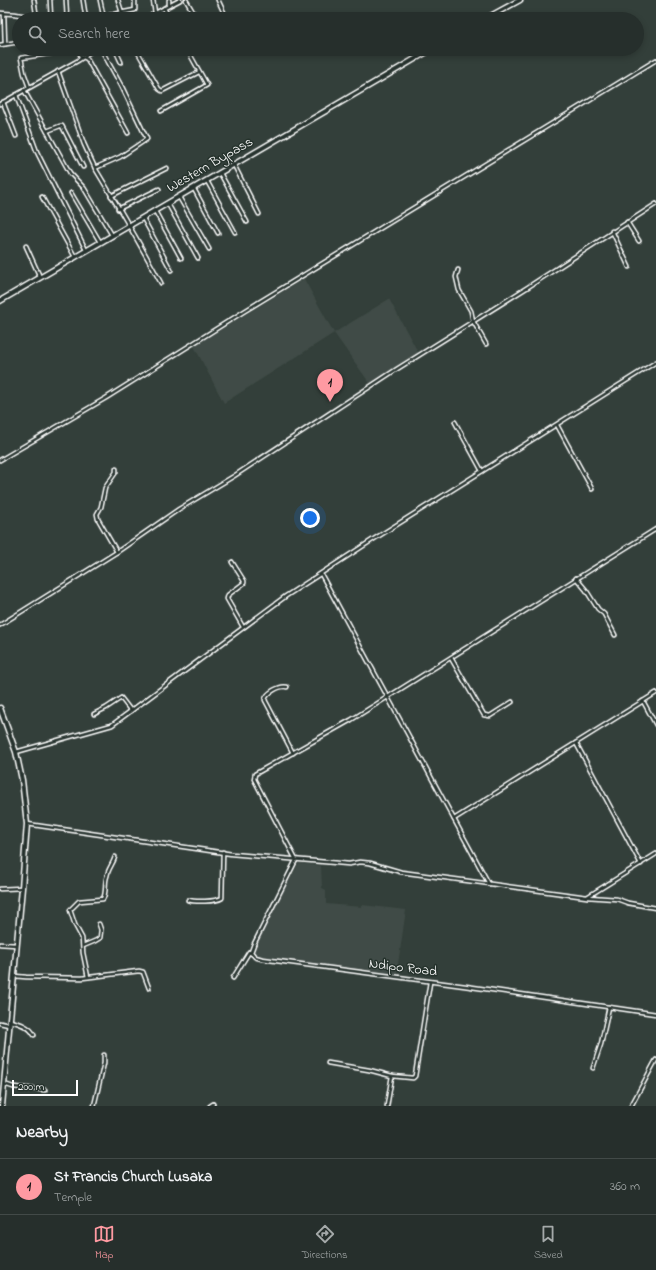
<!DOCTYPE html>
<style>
:root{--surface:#262f2c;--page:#2e3734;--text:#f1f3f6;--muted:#a4a9a9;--line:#424a48;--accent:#ff9aa2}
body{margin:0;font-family:"Indie Flower",sans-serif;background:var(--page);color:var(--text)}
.scale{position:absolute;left:12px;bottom:10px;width:66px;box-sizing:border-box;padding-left:4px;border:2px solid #fff;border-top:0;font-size:11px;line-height:14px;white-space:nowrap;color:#fff;-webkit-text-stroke:3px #26332d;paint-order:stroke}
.you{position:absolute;left:310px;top:518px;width:14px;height:14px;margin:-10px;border:3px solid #fff;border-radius:50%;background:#1a73e8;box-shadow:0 0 0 6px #1a73e833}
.badge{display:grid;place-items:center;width:26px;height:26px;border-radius:50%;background:var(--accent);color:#111;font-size:13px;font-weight:700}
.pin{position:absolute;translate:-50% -33px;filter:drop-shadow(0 1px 2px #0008)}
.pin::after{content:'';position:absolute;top:21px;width:14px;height:12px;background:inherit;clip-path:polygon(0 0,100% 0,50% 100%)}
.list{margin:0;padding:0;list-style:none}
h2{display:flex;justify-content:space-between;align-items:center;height:52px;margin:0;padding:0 16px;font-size:17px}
h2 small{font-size:13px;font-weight:400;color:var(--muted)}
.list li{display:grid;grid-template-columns:26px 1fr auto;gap:12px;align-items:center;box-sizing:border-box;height:56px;padding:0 16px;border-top:1px solid var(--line)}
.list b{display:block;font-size:15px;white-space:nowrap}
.list p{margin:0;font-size:13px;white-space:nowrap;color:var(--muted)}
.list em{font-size:13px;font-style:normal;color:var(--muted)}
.icon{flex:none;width:22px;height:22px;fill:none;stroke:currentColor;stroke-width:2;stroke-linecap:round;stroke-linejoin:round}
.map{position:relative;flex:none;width:656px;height:1106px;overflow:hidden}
.search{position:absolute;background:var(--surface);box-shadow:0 2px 6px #0003;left:12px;right:12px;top:12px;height:44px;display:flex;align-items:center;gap:10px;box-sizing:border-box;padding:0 14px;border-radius:22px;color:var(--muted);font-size:15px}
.sheet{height:108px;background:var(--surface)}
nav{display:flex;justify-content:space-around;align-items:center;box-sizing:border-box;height:56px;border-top:1px solid var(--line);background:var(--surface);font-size:11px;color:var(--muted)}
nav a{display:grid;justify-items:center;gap:2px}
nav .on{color:var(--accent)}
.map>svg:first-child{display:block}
.built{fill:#404c47}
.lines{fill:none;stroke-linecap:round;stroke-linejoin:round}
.street-casing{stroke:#fff;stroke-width:5.5}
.primary-casing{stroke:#fff;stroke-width:7}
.street{stroke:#26332d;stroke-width:2.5}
.primary{stroke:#26332d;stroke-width:4}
.labels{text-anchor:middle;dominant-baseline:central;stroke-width:3;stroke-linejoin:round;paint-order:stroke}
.street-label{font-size:14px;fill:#fff;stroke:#26332d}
</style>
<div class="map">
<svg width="656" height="1106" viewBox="0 0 656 1106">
<rect width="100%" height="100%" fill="#333f3a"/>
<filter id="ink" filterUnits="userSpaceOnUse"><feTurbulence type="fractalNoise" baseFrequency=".025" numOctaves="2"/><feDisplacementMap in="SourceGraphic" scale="8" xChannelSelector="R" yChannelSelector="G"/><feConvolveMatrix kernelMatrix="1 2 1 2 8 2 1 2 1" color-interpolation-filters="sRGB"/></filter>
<g filter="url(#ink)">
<!-- built -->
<g class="built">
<polygon points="304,279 334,333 389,299 419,354 371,385 334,333 224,403 194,346"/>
<polygon points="299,863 321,866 322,888 326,890 326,904 362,907 362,905 406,910 396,978 255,957 252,952 280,896"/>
</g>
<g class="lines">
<!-- street casing -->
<g class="street-casing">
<g id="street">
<polyline points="34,0 37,19"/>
<polyline points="50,0 51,19"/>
<polyline points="66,0 67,19"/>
<polyline points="83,0 86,19"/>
<polyline points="100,0 104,19"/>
<polyline points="118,0 124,19"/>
<polyline points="153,0 155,13"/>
<polyline points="186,0 197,19"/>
<polyline points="218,0 227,19"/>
<polyline points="169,5 169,0"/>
<polyline points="164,8 170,19"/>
<polyline points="0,13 15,14 42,19"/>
<polyline points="4,14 5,44"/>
<polyline points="101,19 110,15 135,10 135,0"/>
<polyline points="144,19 180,0"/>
<polyline points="0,45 19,42"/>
<polyline points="79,49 81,58"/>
<polyline points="115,49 121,62"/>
<polyline points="136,49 159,89 162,91 199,72"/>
<polyline points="83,57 87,59 128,133"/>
<polyline points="58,71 84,144 95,168 120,157 147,139 122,87 101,49"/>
<polyline points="29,87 24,73 21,58 54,53"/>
<polyline points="24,90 70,173 84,188 112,235"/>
<polyline points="16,95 37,152 86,250"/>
<polyline points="3,102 16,136"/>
<polyline points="0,104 79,60 94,49"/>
<polyline points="161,111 207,85 187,49"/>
<polyline points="47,131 60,126 62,126 83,167"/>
<polyline points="234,165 259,214"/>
<path d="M95,168C118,206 140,244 161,283"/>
<polyline points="220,173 247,222"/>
<polyline points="207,181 235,232"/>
<polyline points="194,189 218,233"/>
<polyline points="71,193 100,242"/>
<polyline points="111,196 167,168"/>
<polyline points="42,197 75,257"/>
<polyline points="179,197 209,249"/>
<polyline points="168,204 198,258"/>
<polyline points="118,209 159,189"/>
<polyline points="155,211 181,258"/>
<polyline points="143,218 171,270"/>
<polyline points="627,222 639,241"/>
<polyline points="612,231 629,267"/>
<polyline points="26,246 40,277"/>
<polyline points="458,270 456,277 459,290 471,311 473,321 486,344"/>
<polyline points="455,422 482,471"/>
<polyline points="557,425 592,489"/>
<polyline points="0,460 106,398 243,312 656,60"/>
<polyline points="116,469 116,472 105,488 101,507 97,514 98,519 117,552"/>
<polyline points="656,529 351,720 255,774 254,779 296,860 254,944 251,952 255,957 262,959 465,986 656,1014"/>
<polyline points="232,562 244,581 244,583 228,595 227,599 243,627"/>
<polyline points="321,574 489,884"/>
<polyline points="576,578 586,590 598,609 604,614 615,635"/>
<polyline points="0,625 117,552 179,509 234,476 397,369 528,287 656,204"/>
<polyline points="451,658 484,715 490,716 512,702"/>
<path d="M287,687C280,685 266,693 265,700L293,753"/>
<polyline points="643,701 656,725"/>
<polyline points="94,714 106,708 121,698 131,711"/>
<polyline points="576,743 641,864"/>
<polyline points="16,752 112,725 286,596 374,539 656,362"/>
<polyline points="454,819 656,693"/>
<polyline points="27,824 232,854 349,864 360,862 370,863 401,872 587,897 656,854"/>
<polyline points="0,889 22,888"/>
<polyline points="588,897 617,899 628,903 656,908"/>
<path d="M188,900C195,902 215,902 222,898L223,852"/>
<polyline points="0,944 16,945"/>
<polyline points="83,946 95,941 100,938 101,930 99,924"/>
<polyline points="14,976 26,977 82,978 139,971 143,972 149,988"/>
<path d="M88,977L83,953L82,938L75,925L70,910L79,901L103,899C107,892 104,883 107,876C108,869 113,864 115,857"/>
<polyline points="233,978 249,952 252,954"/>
<path d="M10,1021C19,1023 30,1026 34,1035"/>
<polyline points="0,1023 9,1025"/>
<polyline points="328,1063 369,1070 392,1076"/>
<polyline points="593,1068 601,1044 609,1007"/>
<polyline points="4,1084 13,1087 45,1090"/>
<polyline points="94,1106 104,1063 104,1055"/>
<polyline points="210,1106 213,1104"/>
<polyline points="387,1106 392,1076 413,1078 415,1076 430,982"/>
<polyline points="631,1106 656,1060"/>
</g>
</g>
<!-- primary casing -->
<g class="primary-casing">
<g id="primary">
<polyline points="485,19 520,0"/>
<polyline points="0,301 432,49"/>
<polyline points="0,708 16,752 22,780 27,824 22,888 2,1106"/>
</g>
</g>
<!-- street -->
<use href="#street" class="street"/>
<!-- primary -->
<use href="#primary" class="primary"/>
</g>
</g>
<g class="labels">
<!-- street labels -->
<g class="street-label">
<text transform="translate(210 165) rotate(-30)">Western Bypass</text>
<text transform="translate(403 968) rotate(7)">Ndipo Road</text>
</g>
</g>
</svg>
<div class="scale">200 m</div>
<div class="you"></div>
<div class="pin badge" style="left:330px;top:402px">1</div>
<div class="search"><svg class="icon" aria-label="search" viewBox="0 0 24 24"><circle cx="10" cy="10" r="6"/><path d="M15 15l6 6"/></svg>Search here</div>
</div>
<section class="sheet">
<h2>Nearby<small></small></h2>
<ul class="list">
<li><span class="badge">1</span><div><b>St Francis Church Lusaka</b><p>Temple</p></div><em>360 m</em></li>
</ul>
</section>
<nav>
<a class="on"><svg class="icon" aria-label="map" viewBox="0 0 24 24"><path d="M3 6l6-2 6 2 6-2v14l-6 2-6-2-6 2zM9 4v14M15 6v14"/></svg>Map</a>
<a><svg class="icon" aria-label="directions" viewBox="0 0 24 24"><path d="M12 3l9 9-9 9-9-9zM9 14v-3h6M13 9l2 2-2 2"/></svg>Directions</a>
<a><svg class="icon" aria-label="saved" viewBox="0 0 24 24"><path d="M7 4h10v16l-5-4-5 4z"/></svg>Saved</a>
</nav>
